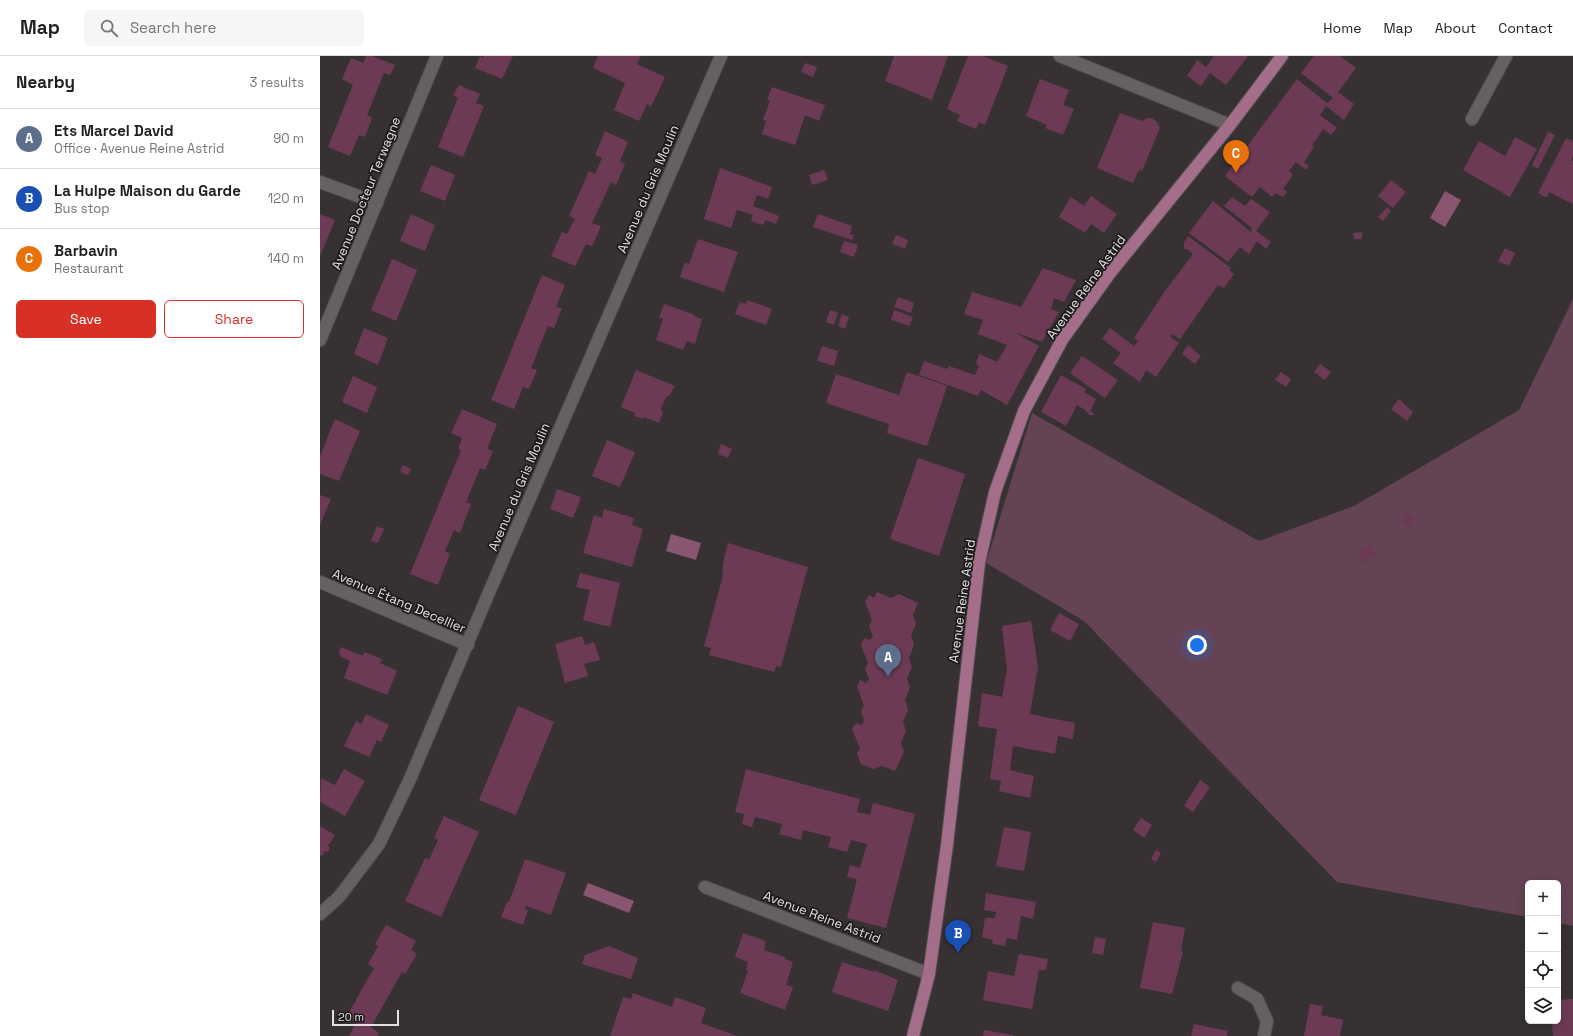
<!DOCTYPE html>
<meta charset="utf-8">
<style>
:root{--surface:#fff;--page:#f6f6f6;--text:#202124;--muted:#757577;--line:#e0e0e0;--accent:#d93025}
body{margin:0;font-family:"Space Grotesk",sans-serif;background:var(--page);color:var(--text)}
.controls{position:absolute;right:12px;bottom:12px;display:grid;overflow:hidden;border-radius:6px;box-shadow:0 2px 10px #0003}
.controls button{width:36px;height:36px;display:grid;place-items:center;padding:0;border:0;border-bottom:1px solid var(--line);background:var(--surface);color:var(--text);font:20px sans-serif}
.scale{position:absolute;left:12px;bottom:10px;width:67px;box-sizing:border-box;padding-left:4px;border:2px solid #e4e0e2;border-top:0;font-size:11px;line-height:14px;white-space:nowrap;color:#e4e0e2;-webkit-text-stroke:3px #1d1a1b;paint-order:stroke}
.you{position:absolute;left:877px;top:589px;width:14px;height:14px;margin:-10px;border:3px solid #fff;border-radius:50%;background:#1a73e8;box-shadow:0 0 0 6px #1a73e833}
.badge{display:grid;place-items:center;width:26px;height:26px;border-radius:50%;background:var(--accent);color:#fff;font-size:13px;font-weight:700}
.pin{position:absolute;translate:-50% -33px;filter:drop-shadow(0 1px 2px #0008)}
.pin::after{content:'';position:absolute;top:21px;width:14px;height:12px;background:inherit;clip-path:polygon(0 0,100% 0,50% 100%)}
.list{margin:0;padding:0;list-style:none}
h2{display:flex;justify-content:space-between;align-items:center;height:52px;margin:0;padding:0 16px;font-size:17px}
h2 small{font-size:13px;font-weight:400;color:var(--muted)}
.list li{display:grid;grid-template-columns:26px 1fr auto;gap:12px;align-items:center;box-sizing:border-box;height:60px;padding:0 16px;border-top:1px solid var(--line)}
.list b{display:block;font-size:15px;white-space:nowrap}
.list p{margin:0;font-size:13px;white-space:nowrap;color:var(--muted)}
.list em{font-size:13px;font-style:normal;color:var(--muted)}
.actions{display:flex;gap:8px;padding:12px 16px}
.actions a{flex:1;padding:9px 0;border:1px solid var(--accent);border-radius:6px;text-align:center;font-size:14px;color:var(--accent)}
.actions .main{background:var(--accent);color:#fff}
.icon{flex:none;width:22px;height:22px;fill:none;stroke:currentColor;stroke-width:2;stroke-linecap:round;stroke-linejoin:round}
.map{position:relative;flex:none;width:1253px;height:980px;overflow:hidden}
header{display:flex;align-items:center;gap:24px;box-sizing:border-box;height:56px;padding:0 20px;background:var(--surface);border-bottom:1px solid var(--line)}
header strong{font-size:19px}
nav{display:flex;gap:22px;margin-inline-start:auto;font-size:14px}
.search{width:280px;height:36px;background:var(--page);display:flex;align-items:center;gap:10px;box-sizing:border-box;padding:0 14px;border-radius:6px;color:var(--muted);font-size:15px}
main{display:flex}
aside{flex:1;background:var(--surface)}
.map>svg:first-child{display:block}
.green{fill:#644354}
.water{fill:#8a5570}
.building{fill:#6d3a55}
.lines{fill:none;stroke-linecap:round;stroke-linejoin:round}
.minor-casing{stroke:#514d4f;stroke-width:14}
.major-casing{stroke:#514d4f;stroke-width:14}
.minor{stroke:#666062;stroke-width:12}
.major{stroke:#a46e8b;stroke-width:12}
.labels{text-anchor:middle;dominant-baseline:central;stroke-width:3.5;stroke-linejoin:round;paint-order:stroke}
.street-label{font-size:13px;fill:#e4e0e2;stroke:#1d1a1b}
</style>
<header>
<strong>Map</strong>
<div class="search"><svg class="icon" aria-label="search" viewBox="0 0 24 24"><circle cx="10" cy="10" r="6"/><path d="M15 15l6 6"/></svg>Search here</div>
<nav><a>Home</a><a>Map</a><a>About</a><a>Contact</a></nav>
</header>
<main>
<aside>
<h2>Nearby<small>3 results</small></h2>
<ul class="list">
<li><span class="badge" style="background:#5c6f8a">A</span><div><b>Ets Marcel David</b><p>Office · Avenue Reine Astrid</p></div><em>90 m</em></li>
<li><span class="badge" style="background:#1a4fb4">B</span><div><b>La Hulpe Maison du Garde</b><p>Bus stop</p></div><em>120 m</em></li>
<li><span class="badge" style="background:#e8710a">C</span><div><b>Barbavin</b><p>Restaurant</p></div><em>140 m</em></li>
</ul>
<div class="actions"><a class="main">Save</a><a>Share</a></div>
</aside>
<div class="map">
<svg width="1253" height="980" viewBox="0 0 1253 980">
<rect width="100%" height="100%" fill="#373134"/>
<!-- green -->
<polygon class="green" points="1253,243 1253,870 1238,867 1238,827 1208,827 1208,861 1017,826 764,565 666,507 712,357 939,485 1034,450 1199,354"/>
<!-- water -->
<g class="water">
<polygon points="1125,135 1141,144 1125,171 1110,162"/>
<polygon points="351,478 381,487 376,504 346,495"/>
<polygon points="268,827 314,845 309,857 263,839"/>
</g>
<!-- building -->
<g class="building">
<polygon points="46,0 52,0 75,9 70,19 64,17 47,59 52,62 45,81 39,79 30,100 8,91 33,29 22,23 31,2 43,7"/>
<polygon points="160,0 163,2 164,0 193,0 182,23 155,12"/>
<polygon points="278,0 321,0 317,8 345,21 331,51 327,48 319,65 294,54 305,27 273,12"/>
<polygon points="574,0 628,0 612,44 565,25"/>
<polygon points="648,0 663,0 688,10 665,69 659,66 656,73 637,65 640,59 627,53"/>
<polygon points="894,0 928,0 906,29 890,17 881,30 867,20 877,4 886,11"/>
<polygon points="994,0 1020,0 1036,12 1018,36 1034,48 1024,64 1006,50 1000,59 1017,72 1011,79 1003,73 998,81 992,89 994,91 984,106 989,110 986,114 976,106 969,115 973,119 963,133 967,136 963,141 956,137 952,141 940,131 932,141 905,120 977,23 1007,47 1013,42 981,17"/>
<polygon points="485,7 497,11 493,21 481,16"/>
<polygon points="720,23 749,34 743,49 754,53 743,79 725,72 727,69 706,60"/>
<polygon points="139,29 160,38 156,47 164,50 143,101 118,91 138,42 133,39"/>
<polygon points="452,31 505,49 499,65 485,59 475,89 442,78 446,65 443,64 450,45 447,44"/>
<polygon points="800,57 822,65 827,62 832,62 837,66 840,72 822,115 819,114 813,127 777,112"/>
<polygon points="285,75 308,86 300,105 305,108 296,129 291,126 272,167 281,170 272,190 266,188 255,210 231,200 242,176 247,178 255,163 249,160 269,115 275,118 282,102 275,99"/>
<polygon points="1228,76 1235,79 1218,113 1212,109"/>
<polygon points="1195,81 1217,93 1190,141 1143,114 1159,85 1185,100"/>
<polygon points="1246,82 1253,85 1253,100 1251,105 1253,105 1253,148 1229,136 1227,142 1218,137"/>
<polygon points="111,109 135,119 125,145 100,135"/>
<polygon points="400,112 452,131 448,143 437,139 433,150 459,160 456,168 446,164 443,169 431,165 433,159 417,154 411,172 384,163"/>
<polygon points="504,114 508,124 492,129 489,119"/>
<polygon points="1071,124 1086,136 1073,152 1058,140"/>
<polygon points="771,140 797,158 784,177 771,168 765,177 739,161 751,141 764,150"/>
<polygon points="912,141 925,150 931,143 950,156 936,175 951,186 946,193 937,185 929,198 920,191 908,206 869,177 893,145 931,176 932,172 904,150"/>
<polygon points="1067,151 1071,155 1063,165 1058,161"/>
<polygon points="0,158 15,164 0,200"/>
<polygon points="91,158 115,169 105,195 80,185"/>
<polygon points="498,158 532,170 530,178 534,179 532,184 493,171"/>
<polygon points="1042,176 1042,183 1034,183 1033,177"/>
<polygon points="576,179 588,184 585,193 572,188"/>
<polygon points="868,180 911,212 909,214 914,218 904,232 898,229 860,283 852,278 850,281 859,287 836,321 826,314 820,326 793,307 801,297 782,283 790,272 814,290 818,285 814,282 845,235 873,198 867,193 864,193 864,187"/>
<polygon points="378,183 418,196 404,236 360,221 365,206 369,208"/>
<polygon points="524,185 538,189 534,201 520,196"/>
<polygon points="1185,192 1195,197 1189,210 1178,205"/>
<polygon points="72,203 97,214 76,265 51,254"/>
<polygon points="723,212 756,224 744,246 734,242 731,253 739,256 722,286 694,276 719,290 687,349 661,334 658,340 599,319 604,305 627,313 629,310 655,319 659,310 656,308 659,298 677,306 687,289 658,278 663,264 644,258 652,236 701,251"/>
<polygon points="222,219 245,229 236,251 242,252 234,272 228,270 211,312 217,314 209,333 203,331 194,353 171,344"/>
<polygon points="578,241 594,247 591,257 574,251"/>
<polygon points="427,244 452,253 446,269 415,258 420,246 426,248"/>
<polygon points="344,248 375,259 374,260 382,263 375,288 367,285 363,294 336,284 343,263 339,262"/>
<polygon points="510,254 518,257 514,269 506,266"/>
<polygon points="574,254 593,261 589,270 571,264"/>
<polygon points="522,258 529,261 525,273 518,270"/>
<polygon points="44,272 68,282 58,309 34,298"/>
<polygon points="868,289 881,300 875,308 862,298"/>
<polygon points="502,290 518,295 514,310 497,305"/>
<polygon points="762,300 798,324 785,342 750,317"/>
<polygon points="1000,308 1011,316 1005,324 994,316"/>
<polygon points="316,314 355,330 349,340 346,341 341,353 343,357 339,367 324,361 323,363 314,360 315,357 301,351"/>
<polygon points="587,316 627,330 607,390 567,377 569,368 506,347 516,318 579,339"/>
<polygon points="961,316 971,323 966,331 955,324"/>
<polygon points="741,319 766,333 764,336 776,343 771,354 774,359 769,359 765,354 757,349 746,370 721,356"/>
<polygon points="33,320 57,331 47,357 22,346"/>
<polygon points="1079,343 1093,356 1087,365 1071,353"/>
<polygon points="142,353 177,368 167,393 173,395 165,414 160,412 146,446 151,448 140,477 134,474 125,495 130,498 118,529 90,518 141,394 138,393 142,382 131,377"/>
<polygon points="15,363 40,375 19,425 0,418 0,400"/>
<polygon points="287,384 315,396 300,431 272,420"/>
<polygon points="401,388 412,393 408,402 398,398"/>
<polygon points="598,402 645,418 619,500 570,483"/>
<polygon points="83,409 91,413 88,419 80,416"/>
<polygon points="237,433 261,441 253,462 230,453"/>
<polygon points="0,439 11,443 0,469"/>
<polygon points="284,453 314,462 312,469 323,473 312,511 263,497 274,459 282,462"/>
<polygon points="1086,458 1094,461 1090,470 1083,467"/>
<polygon points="57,470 64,473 58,487 51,485"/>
<polygon points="408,487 488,511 461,611 456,610 454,616 389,599 391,592 384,590 402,523 403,507"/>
<polygon points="1051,489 1056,499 1042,507 1037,496"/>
<polygon points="260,517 300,527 290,571 263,564 270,534 256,531"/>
<polygon points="557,536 571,542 579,538 598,547 593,559 596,568 591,579 594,589 589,602 592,611 587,623 590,632 585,644 588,654 583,666 586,675 581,687 584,696 575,715 562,710 553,713 541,708 537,697 540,692 532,673 536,667 542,669 544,664 541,655 544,650 537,630 540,624 546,627 549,623 545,613 548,607 541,589 544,582 550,584 553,580 549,570 552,564 545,546 549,539 554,542"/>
<polygon points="739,557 759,568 750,585 730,574"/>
<polygon points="711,565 718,611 710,658 755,667 753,683 738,680 735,698 693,690 690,714 714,720 710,742 679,735 681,725 670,723 677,673 658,670 662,637 682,641 687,614 682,570"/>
<polygon points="262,580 265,589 274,586 280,604 264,608 268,620 245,627 235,588"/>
<polygon points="21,591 43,600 44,596 62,603 60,607 77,615 67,639 24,622 30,605 21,601 19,595"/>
<polygon points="198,650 234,666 196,759 159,744"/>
<polygon points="46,658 69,669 61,686 57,684 49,701 24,690 36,665 41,668"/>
<polygon points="24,713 45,725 25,760 0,746 1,722 15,729"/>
<polygon points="426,713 540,743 537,756 550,759 553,747 595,758 566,872 527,862 537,823 527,821 530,809 540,812 547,788 531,784 527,796 508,791 511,781 483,774 481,784 459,778 462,768 435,761 432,771 422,768 424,758 415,756"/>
<polygon points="880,724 890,731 873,756 864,750"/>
<polygon points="124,760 159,776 121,861 85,845 105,802 109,804 118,784 114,782"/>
<polygon points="821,762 832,769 824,782 813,774"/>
<polygon points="0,770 15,779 8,790 10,792 8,796 5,795 2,800 0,799"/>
<polygon points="684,771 711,776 704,815 676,810"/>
<polygon points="836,794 841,797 836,806 831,803"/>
<polygon points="205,803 246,817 231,859 206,850 205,853 208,854 203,869 181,861 187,846 189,846"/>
<polygon points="666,837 716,846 713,863 701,860 697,884 687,882 685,890 672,888 673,884 662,881 665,862 675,862 676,856 664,854"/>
<polygon points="833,866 865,872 861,895 863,896 852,938 820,932"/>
<polygon points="66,869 96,885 91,894 97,898 85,918 82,916 51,971 59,977 57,980 29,980 37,965 27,960 54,912 48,908 58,890 55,888"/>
<polygon points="423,877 446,885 444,894 465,901 465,903 473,906 466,929 473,931 465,954 420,937 428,915 426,914 428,906 415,901"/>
<polygon points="775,881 786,883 783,899 772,897"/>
<polygon points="289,890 318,902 311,923 262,908 265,899"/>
<polygon points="699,898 728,903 726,914 719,914 712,953 663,944 668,915 694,920"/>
<polygon points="522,906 554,916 554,914 578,924 568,955 512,936"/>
<polygon points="313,937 352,951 355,941 386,952 381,967 417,980 290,980 303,941 311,943"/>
<polygon points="1253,943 1253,980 1233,980 1232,965 1238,965 1238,944"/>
<polygon points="990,948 1003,950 1001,959 1023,964 1020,980 984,980"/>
<polygon points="874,968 908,975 907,980 871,980"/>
<polygon points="664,974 693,979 693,980 663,980"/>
</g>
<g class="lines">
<!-- minor casing -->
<g class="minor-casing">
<g id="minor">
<polyline points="740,0 910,69"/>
<polyline points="1152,63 1186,0"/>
<polyline points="0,126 57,147"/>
<polyline points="0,284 117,0"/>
<polyline points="0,526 148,589"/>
<polyline points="385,831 609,918"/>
<polyline points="0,858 19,841 59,788 90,723 167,541 401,0"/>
<polyline points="918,932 937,943 947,965 944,980"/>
</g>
</g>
<!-- major casing -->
<g class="major-casing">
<polyline id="major" points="593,980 609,918 627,789 659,507 675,436 704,355 742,284 790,217 910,69 962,0"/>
</g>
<!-- minor -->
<use href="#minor" class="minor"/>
<!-- major -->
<use href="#major" class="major"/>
</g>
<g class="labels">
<!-- street labels -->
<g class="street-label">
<text transform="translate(328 133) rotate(-67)">Avenue du Gris Moulin</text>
<text transform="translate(46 137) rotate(-68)">Avenue Docteur Terwagne</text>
<text transform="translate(766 231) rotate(-54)">Avenue Reine Astrid</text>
<text transform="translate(199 431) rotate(-67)">Avenue du Gris Moulin</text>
<text transform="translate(79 545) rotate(23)">Avenue Étang Decellier</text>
<text transform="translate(642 545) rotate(-82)">Avenue Reine Astrid</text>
<text transform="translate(502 861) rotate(21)">Avenue Reine Astrid</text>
</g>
</g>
</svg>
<div class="controls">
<button>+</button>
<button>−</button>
<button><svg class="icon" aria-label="locate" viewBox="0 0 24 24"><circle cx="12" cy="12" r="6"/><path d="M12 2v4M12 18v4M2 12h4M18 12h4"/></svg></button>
<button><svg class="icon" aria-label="layers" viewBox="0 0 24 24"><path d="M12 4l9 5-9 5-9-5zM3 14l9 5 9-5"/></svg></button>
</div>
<div class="scale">20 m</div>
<div class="you"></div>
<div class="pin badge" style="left:568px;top:621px;background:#5c6f8a">A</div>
<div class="pin badge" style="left:638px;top:897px;background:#1a4fb4">B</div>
<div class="pin badge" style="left:916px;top:117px;background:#e8710a">C</div>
</div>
</main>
